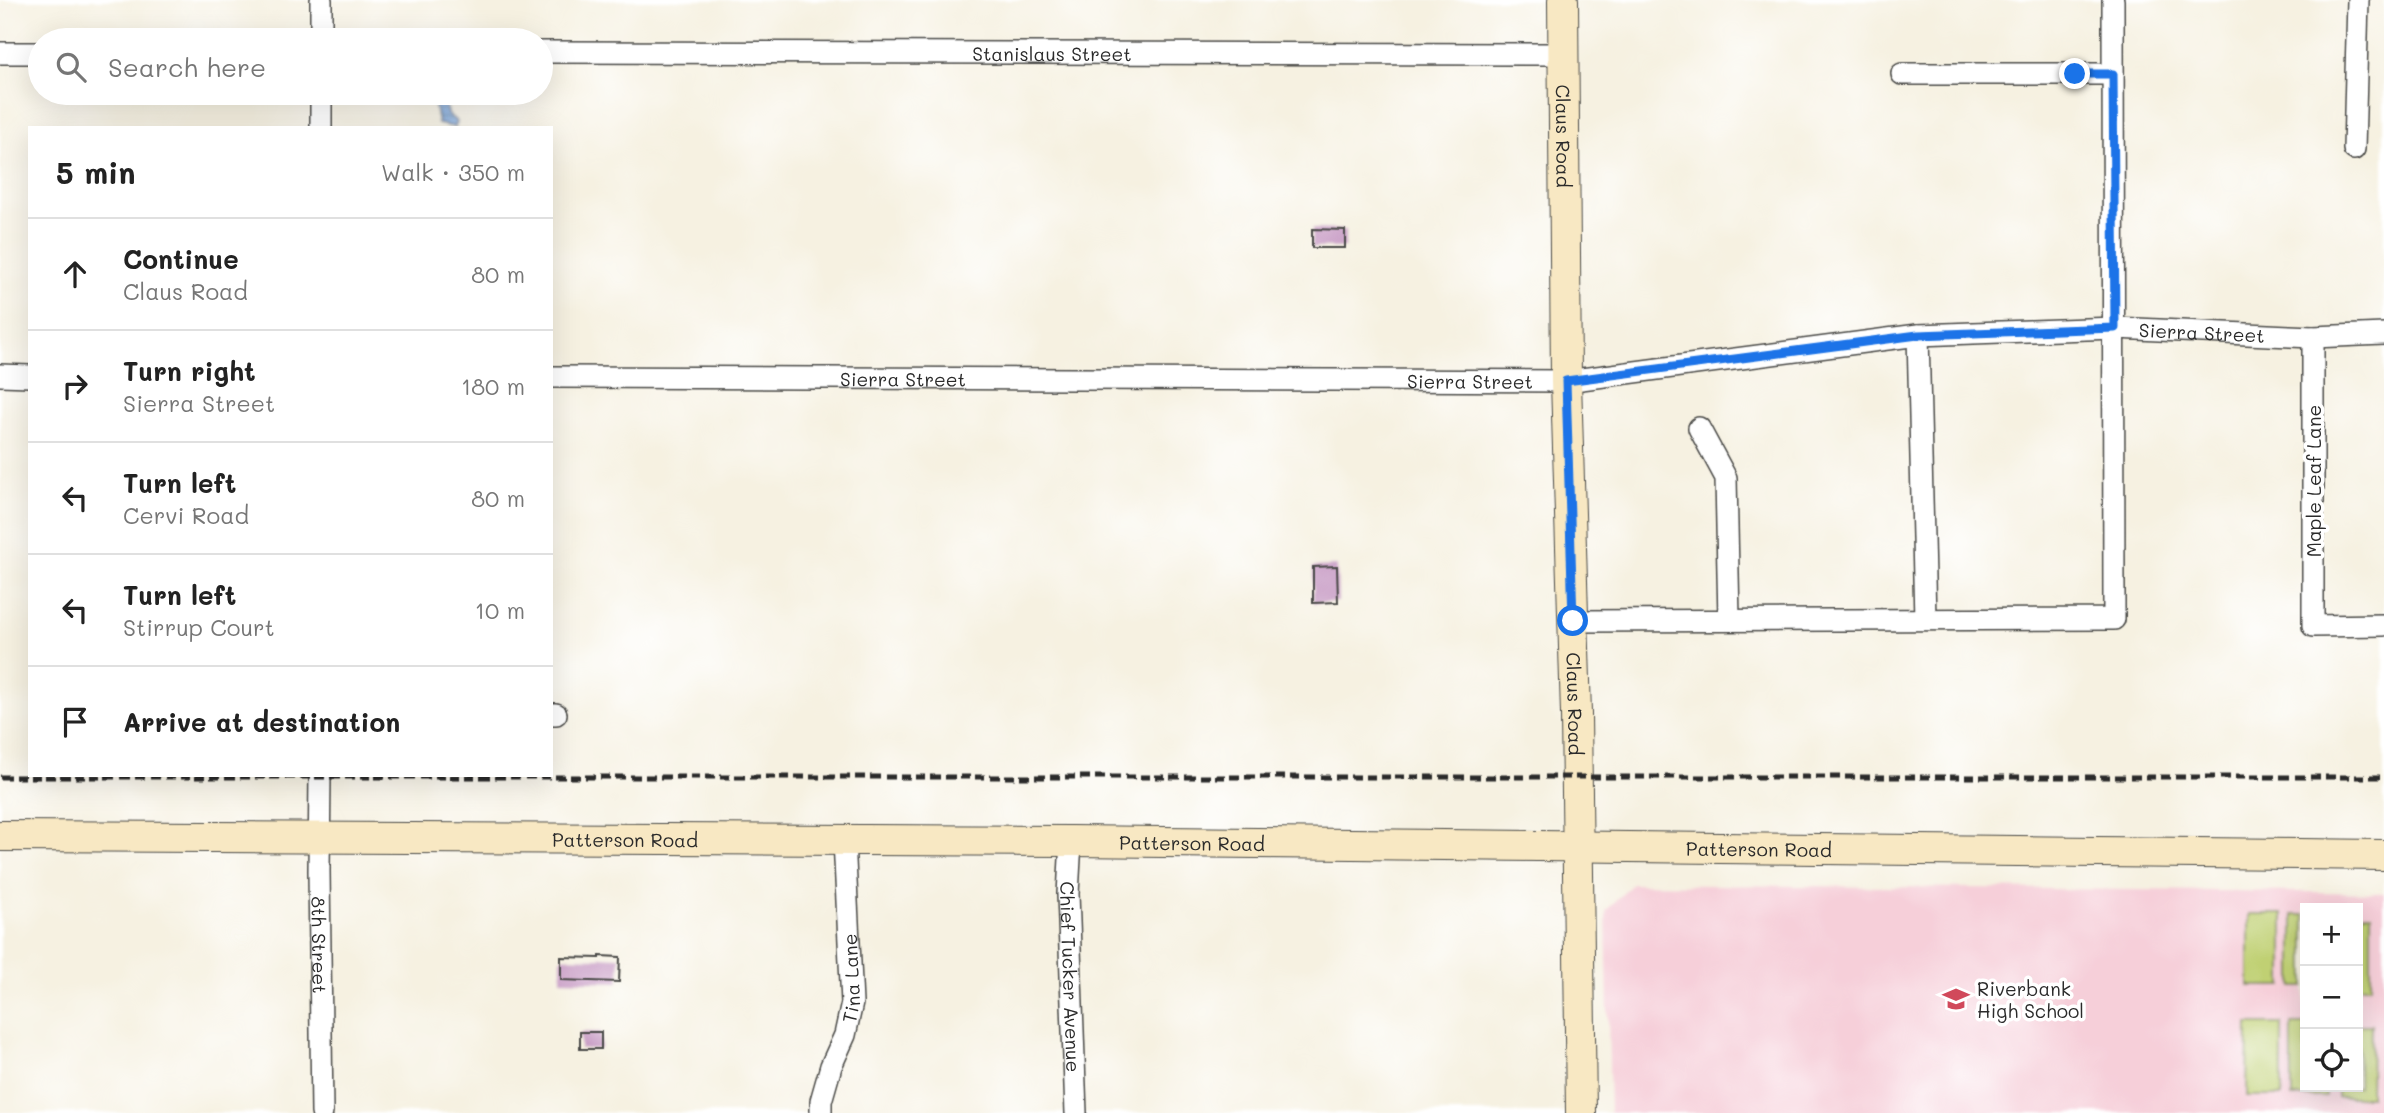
<!DOCTYPE html>
<meta charset="utf-8">
<style>
:root{--surface:#fff;--page:#f2f2f2;--text:#222;--muted:#767676;--line:#e0e0e0}
body{margin:0;font-family:Mali,sans-serif;background:var(--page);color:var(--text)}
.controls{position:absolute;right:21px;bottom:21px;display:grid;overflow:hidden;border-radius:0px;box-shadow:0 7px 28px #0002}
.controls button{width:63px;height:63px;display:grid;place-items:center;padding:0;border:0;border-bottom:2px solid var(--line);background:var(--surface);color:var(--text);font:35px sans-serif}
.stop{position:absolute;width:21px;height:21px;margin:-16px;border:5px solid #1a73e8;border-radius:50%;background:#fff}
.stop.end{background:#1a73e8;border-color:#fff;box-shadow:0 2px 7px #0008}
.list{margin:0;padding:0;list-style:none}
h2{display:flex;justify-content:space-between;align-items:center;height:91px;margin:0;padding:0 28px;font-size:30px}
h2 small{font-size:23px;font-weight:400;color:var(--muted)}
.list li{display:grid;grid-template-columns:46px 1fr auto;gap:21px;align-items:center;box-sizing:border-box;height:112px;padding:0 28px;border-top:2px solid var(--line)}
.list b{display:block;font-size:26px;white-space:nowrap}
.list p{margin:0;font-size:23px;white-space:nowrap;color:var(--muted)}
.list em{font-size:23px;font-style:normal;color:var(--muted)}
.icon{flex:none;width:38px;height:38px;fill:none;stroke:currentColor;stroke-width:2;stroke-linecap:round;stroke-linejoin:round}
.map{position:relative;flex:none;width:2384px;height:1113px;overflow:hidden}
.search{position:absolute;background:var(--surface);box-shadow:0 7px 28px #0002;left:28px;top:28px;width:525px;height:77px;display:flex;align-items:center;gap:18px;box-sizing:border-box;padding:0 24px;border-radius:38px;color:var(--muted);font-size:26px}
.panel{position:absolute;background:var(--surface);box-shadow:0 7px 28px #0002;left:28px;top:126px;width:525px;height:651px;border-radius:0px}
.map>svg:first-child{display:block}
.built{fill:#f6cfd9;fill-rule:evenodd}
.grass{fill:#c0d073;stroke:#767e4f;stroke-width:2}
.water{fill:url(#water-rules);stroke:#4e6582;stroke-width:2}
.building{fill:#c699c3}
.lines{fill:none;stroke-linecap:round;stroke-linejoin:round}
.minor-casing{stroke:#494946;stroke-width:24}
.secondary-casing{stroke:#494946;stroke-width:32}
.minor{stroke:#fff;stroke-width:21}
.secondary{stroke:#f8e8c3;stroke-width:30}
.rail{stroke:#2b2b2b;stroke-width:5;stroke-dasharray:10 5;stroke-linecap:butt}
.route{stroke:#1a73e8;stroke-width:9}
.labels{text-anchor:middle;dominant-baseline:central;stroke-width:7;stroke-linejoin:round;paint-order:stroke}
.street-label{font-size:19px;fill:#2b2b2b;stroke:#fff}
.poi-label{font-size:19px;fill:#2b2b2b;stroke:#fff;text-anchor:start}
</style>
<div class="map">
<svg width="2384" height="1113" viewBox="0 0 2384 1113">
<defs>
<pattern id="water-rules" width="6" height="5" patternUnits="userSpaceOnUse" patternTransform="scale(1.75)"><rect width="6" height="5" fill="#709fd9"/><path d="M0 2.5h6" fill="none" stroke="#5c82b0"/></pattern>
</defs>
<rect width="100%" height="100%" fill="#fff"/>
<filter id="ink" filterUnits="userSpaceOnUse"><feTurbulence type="fractalNoise" baseFrequency=".0143" numOctaves="2"/><feDisplacementMap in="SourceGraphic" scale="14" xChannelSelector="R" yChannelSelector="G"/><feConvolveMatrix kernelMatrix="1 2 1 2 8 2 1 2 1" color-interpolation-filters="sRGB"/></filter>
<filter id="wash" filterUnits="userSpaceOnUse"><feTurbulence type="fractalNoise" baseFrequency=".00686" numOctaves="4" result="noise"/><feDisplacementMap in="SourceGraphic" scale="28" xChannelSelector="R" yChannelSelector="G"/><feGaussianBlur stdDeviation="1.57" result="paint"/><feColorMatrix in="noise" values="0 0 0 0 0 0 0 0 0 0 0 0 0 0 0 0 0 1.4 0 .05"/><feComposite in="paint" operator="in"/></filter>
<g filter="url(#wash)">
<rect width="100%" height="100%" fill="#f6f1e1"/>
<!-- built -->
<path class="built" d="M1632,884L2384,893V1113H1610L1606,911ZM2305,908H2358V1087H2305Z"/>
<!-- grass -->
<g class="grass">
<rect x="2249" y="914" width="34" height="72"/>
<rect x="2358" y="914" width="13" height="72"/>
<rect x="2293" y="915" width="12" height="72"/>
<polygon points="2248,1024 2282,1024 2282,1096 2247,1096"/>
<polygon points="2292,1024 2305,1024 2305,1087 2326,1087 2326,1097 2292,1097"/>
<polygon points="2358,1025 2371,1025 2370,1097 2337,1097 2337,1087 2358,1087"/>
</g>
<!-- water -->
<polygon class="water" points="437,100 445,102 447,114 456,121 454,127 438,124 435,107"/>
<g id="blocks">
<!-- building -->
<g class="building">
<polygon points="1312,229 1345,230 1345,248 1312,248"/>
<polygon points="1337,566 1338,602 1313,603 1313,567"/>
<polygon points="600,956 620,957 619,982 561,980 561,957 600,958"/>
<rect x="580" y="1032" width="21" height="17"/>
</g>
</g>
</g>
<g filter="url(#ink)">
<use href="#blocks" fill-opacity="0" stroke="#494946" stroke-width="2"/>
<g class="lines">
<!-- minor casing -->
<g class="minor-casing">
<g id="minor">
<polyline points="321,0 321,40"/>
<path id="s1" d="M541,52L1564,54"/>
<polyline points="0,53 40,53"/>
<polyline points="1902,74 2113,74"/>
<polyline points="321,128 321,93"/>
<polyline points="2354,149 2358,0"/>
<polyline points="1918,335 1925,619"/>
<polyline points="2313,337 2313,626 2384,625"/>
<polyline points="0,375 30,376"/>
<path id="s2" d="M551,377L1566,381L1918,335L2115,328L2313,337L2384,334"/>
<polyline points="1699,428 1726,478 1729,620"/>
<polyline points="1573,621 2114,619 2113,0"/>
<polyline points="551,714 556,714"/>
<path id="s3" d="M320,775L319,871L322,1113"/>
<path id="s4" d="M1071,841L1068,894L1076,1113"/>
<path id="s5" d="M821,1113V1101L831,1066L845,1035L852,1003L844,840"/>
</g>
</g>
<!-- secondary casing -->
<g class="secondary-casing">
<g id="secondary">
<path id="s6" d="M1563,0L1566,381L1576,714L1581,1113"/>
<path id="s7" d="M0,836L1071,841L2384,855"/>
</g>
</g>
<!-- minor -->
<use href="#minor" class="minor"/>
<!-- secondary -->
<use href="#secondary" class="secondary"/>
<!-- rail -->
<polyline class="rail" points="0,777 2384,777"/>
</g>
</g>
<g class="lines" filter="url(#ink)">
<!-- route -->
<polyline class="route" points="1573,621 1566,381 1918,335 2115,328 2113,74 2075,74"/>
</g>
<!-- icons -->
<defs>
<g id="school-bare" transform="scale(2.1)"><path d="M0-5L7-2L0 1L-7-2ZM-4 1L0 2.5L4 1V4Q0 6-4 4Z" fill="#d1495b" stroke="#fff" stroke-width="2.5" paint-order="stroke"/></g>
</defs>
<g fill-rule="evenodd">
<use href="#school-bare" x="1956" y="999"/>
</g>
<g class="labels">
<!-- street labels -->
<g class="street-label">
<text stroke="none"><textPath href="#s1" startOffset="511">Stanislaus Street</textPath></text>
<text stroke="none"><textPath href="#s6" startOffset="136">Claus Road</textPath></text>
<text stroke="none"><textPath href="#s2" startOffset="1654">Sierra Street</textPath></text>
<text stroke="none"><textPath href="#s2" startOffset="352">Sierra Street</textPath></text>
<text stroke="none"><textPath href="#s2" startOffset="919">Sierra Street</textPath></text>
<text transform="translate(2313 481) rotate(-90)">Maple Leaf Lane</text>
<text stroke="none"><textPath href="#s6" startOffset="704">Claus Road</textPath></text>
<text stroke="none"><textPath href="#s7" startOffset="625">Patterson Road</textPath></text>
<text stroke="none"><textPath href="#s7" startOffset="1192">Patterson Road</textPath></text>
<text stroke="none"><textPath href="#s7" startOffset="1759">Patterson Road</textPath></text>
<text stroke="none"><textPath href="#s3" startOffset="170">8th Street</textPath></text>
<text stroke="none"><textPath href="#s4" startOffset="136">Chief Tucker Avenue</textPath></text>
<text stroke="none"><textPath href="#s5" startOffset="140">Tina Lane</textPath></text>
</g>
<!-- poi labels -->
<g class="poi-label">
<text x="1977" y="988">Riverbank<tspan x="1977" dy="22">High School</tspan></text>
</g>
</g>
</svg>
<div class="controls">
<button>+</button>
<button>−</button>
<button><svg class="icon" aria-label="locate" viewBox="0 0 24 24"><circle cx="12" cy="12" r="6"/><path d="M12 2v4M12 18v4M2 12h4M18 12h4"/></svg></button>
</div>
<div class="stop" style="left:1573px;top:621px"></div>
<div class="stop end" style="left:2075px;top:74px"></div>
<div class="search"><svg class="icon" aria-label="search" viewBox="0 0 24 24"><circle cx="10" cy="10" r="6"/><path d="M15 15l6 6"/></svg>Search here</div>
<section class="panel">
<h2>5 min<small>Walk · 350 m</small></h2>
<ul class="list">
<li><svg class="icon" aria-label="ahead" viewBox="0 0 24 24"><path d="M12 20V5M6 11l6-6 6 6"/></svg><div><b>Continue</b><p>Claus Road</p></div><em>80 m</em></li>
<li><svg class="icon" aria-label="right" viewBox="0 0 24 24"><path d="M7 20v-9h11M14 6l5 5-5 5"/></svg><div><b>Turn right</b><p>Sierra Street</p></div><em>180 m</em></li>
<li><svg class="icon" aria-label="left" viewBox="0 0 24 24"><path d="M17 20v-9H6M10 6l-5 5 5 5"/></svg><div><b>Turn left</b><p>Cervi Road</p></div><em>80 m</em></li>
<li><svg class="icon" aria-label="left" viewBox="0 0 24 24"><path d="M17 20v-9H6M10 6l-5 5 5 5"/></svg><div><b>Turn left</b><p>Stirrup Court</p></div><em>10 m</em></li>
<li><svg class="icon" aria-label="arrive" viewBox="0 0 24 24"><path d="M6 21V4h12l-3 4 3 4H6"/></svg><div><b>Arrive at destination</b></div></li>
</ul>
</section>
</div>
